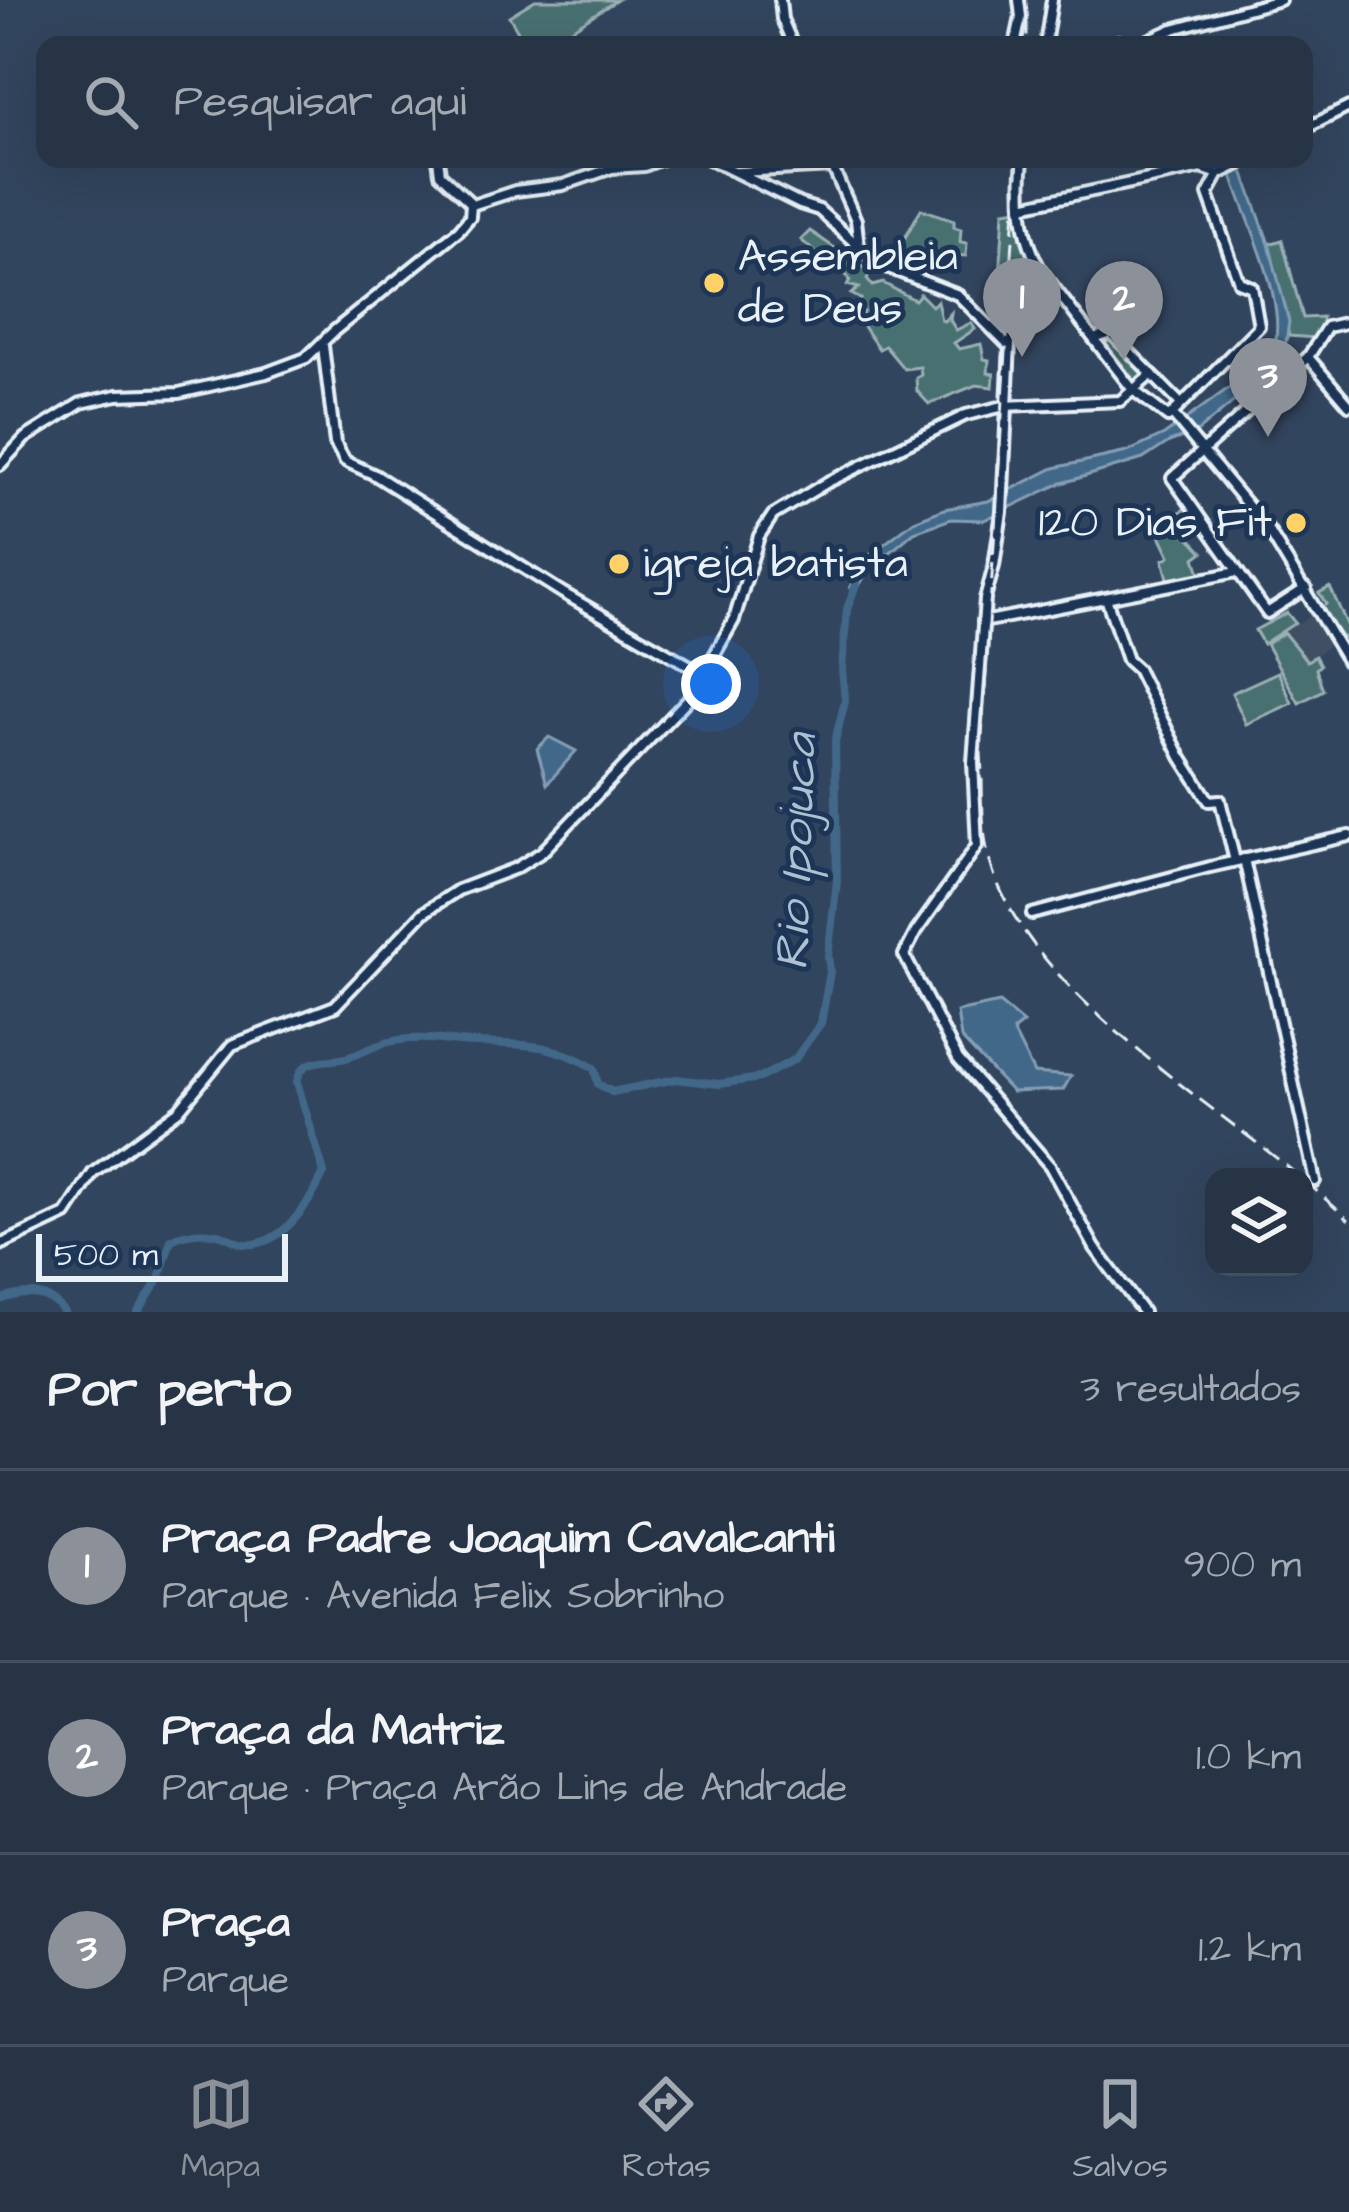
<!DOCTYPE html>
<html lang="pt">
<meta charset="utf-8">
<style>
:root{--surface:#263446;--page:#2e3c4d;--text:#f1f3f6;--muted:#a4aab3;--line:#424f5f;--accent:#8c9099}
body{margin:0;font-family:"Architects Daughter",sans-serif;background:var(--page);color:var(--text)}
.controls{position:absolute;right:36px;bottom:36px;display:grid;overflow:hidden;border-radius:24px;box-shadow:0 12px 48px #0002}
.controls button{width:108px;height:108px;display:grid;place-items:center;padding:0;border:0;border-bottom:3px solid var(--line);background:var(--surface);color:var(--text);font:60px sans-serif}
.scale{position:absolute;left:36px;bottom:30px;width:252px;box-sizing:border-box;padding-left:12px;border:6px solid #e8f1f8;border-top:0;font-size:33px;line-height:42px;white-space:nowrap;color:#e8f1f8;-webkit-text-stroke:9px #1d3557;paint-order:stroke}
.you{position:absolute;left:711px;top:684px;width:42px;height:42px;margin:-30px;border:9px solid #fff;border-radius:50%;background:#1a73e8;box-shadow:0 0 0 18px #1a73e833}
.badge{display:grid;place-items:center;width:78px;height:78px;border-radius:50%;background:var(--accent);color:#fff;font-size:39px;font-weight:700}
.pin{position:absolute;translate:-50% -99px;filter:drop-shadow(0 3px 6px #0008)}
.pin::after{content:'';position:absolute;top:63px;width:42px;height:36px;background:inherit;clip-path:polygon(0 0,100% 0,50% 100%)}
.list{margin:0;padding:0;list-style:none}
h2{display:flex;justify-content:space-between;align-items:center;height:156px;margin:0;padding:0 48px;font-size:51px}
h2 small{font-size:39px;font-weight:400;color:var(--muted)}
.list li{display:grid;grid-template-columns:78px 1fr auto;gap:36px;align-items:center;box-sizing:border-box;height:192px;padding:0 48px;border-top:3px solid var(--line)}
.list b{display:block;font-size:45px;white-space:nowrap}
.list p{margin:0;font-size:39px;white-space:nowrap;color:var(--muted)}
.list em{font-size:39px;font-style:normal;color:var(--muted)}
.icon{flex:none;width:66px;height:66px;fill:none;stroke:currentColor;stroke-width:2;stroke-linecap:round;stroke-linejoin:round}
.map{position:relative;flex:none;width:1349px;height:1312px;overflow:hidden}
.search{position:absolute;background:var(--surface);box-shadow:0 12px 48px #0002;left:36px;right:36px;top:36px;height:132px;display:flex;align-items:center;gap:30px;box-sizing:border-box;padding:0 42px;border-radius:24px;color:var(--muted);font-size:45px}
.sheet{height:732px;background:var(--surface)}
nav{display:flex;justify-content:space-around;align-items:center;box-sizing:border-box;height:168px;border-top:3px solid var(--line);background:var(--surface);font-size:33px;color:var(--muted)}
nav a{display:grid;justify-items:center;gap:6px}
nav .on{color:var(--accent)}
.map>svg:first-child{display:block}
.built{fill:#415063}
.green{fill:#4a6f71;stroke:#99b0b4;stroke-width:3}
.water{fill:#426889;stroke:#849fb5;stroke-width:3}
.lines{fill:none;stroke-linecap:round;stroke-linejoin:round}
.river{stroke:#426889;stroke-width:8}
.secondary-casing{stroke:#e8f1f8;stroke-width:16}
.secondary{stroke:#1d3557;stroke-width:8}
.rail{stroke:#e8f1f8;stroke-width:3;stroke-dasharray:18 9;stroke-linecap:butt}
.poi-dot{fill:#ffd166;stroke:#1d3557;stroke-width:4.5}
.labels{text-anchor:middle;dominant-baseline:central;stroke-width:10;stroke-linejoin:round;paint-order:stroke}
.poi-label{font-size:45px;fill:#e8f1f8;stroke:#1d3557;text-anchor:start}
.water-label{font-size:48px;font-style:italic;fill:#aec1d1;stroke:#1d3557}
</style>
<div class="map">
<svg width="1349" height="1312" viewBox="0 0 1349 1312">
<rect width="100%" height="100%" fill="#32455e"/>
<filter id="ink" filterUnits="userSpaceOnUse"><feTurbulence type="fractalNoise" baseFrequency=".00833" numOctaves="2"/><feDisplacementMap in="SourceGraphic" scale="24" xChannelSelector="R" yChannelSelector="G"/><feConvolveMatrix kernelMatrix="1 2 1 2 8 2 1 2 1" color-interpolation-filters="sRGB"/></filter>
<g filter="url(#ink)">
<!-- built -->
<polygon class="built" points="1313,614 1332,643 1285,679 1265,644"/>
<!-- green -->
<g class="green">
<polygon points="535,0 617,0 546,45 526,45 509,16"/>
<polygon points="921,209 954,220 954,227 961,229 960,242 967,243 966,256 954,255 953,260 898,250"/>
<polygon points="1020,209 1039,273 1012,294 1004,338 997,329 1004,211"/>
<polygon points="810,231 870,272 867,279 872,286 883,283 915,300 920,294 932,306 937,301 941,320 944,321 951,313 950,320 956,330 971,323 975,329 954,343 959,349 981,344 984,359 989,360 988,373 994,374 993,387 976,385 929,404 917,391 916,378 921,375 920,367 904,369 885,346 879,349 859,321 864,312 857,305 861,299 851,294 859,288 847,285 850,280 844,272 828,271 825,261 801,240"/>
<polygon points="1282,240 1303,318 1322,317 1322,330 1316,338 1289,336 1269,244"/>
<polygon points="1110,335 1149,374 1133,387 1097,340"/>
<polygon points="1187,507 1200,525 1193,529 1195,534 1190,538 1203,552 1195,558 1201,576 1169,582 1163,560 1170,556 1154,523 1161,518 1165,523"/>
<polygon points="1330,587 1349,629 1349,634 1342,638 1320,608 1326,604 1319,593"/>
<polygon points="1287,613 1295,623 1263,644 1255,630"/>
<polygon points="1284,633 1307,661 1315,656 1320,665 1316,669 1323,690 1299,703 1266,644"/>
<polygon points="1278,672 1292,703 1246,724 1232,693"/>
</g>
<!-- water -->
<g class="water">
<path d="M1227,159H1237L1243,171L1269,244L1289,322L1283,361L1197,432L1169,442L1143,459L1059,484L984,520L951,519L914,532L868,571L857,589L850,587L871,554L914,521L944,509L988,501L1054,468L1127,452L1164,435L1270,358C1296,309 1240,211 1227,159Z"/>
<polygon points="549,737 576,751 547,784 537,749"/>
<polygon points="999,1003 1023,1023 1013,1031 1034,1073 1071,1076 1063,1090 1012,1092 961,1038 957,1012"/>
</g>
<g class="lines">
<!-- river -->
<g class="river">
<path d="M0,1300C24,1291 48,1290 64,1312"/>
<path d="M138,1312L159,1279L171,1240C185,1233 202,1231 217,1234C227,1235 235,1243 244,1244C282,1248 311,1201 324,1173L297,1082C301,1058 322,1062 341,1059C356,1057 370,1047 385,1043C407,1037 428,1038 450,1041C507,1048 539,1035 594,1068L598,1084L612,1092L676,1079L719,1084L760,1078L795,1059L821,1023L830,972L828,956L837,881L835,741L845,701L842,669L847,609L857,582"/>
</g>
<!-- secondary casing -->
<g class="secondary-casing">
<g id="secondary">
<polyline points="780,0 782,19 793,45"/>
<polyline points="1015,45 1021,17 1019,0"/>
<polyline points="1045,45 1052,0"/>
<polyline points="1111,45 1119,41 1122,45"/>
<polyline points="1137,45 1173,29 1280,0"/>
<polyline points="1304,129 1349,107"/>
<polyline points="709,159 800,204 819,210 878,264 958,295 1008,345"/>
<polyline points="829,159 856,220 859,246"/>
<path d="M1023,159C1019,198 1021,239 1043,273L1133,390L1168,417L1172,414L1269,531L1349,664"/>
<polyline points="739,172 832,167"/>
<polyline points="472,205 515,191 563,185 612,168 644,166 662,159"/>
<polyline points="1022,206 1201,168 1219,174"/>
<polyline points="1043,273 1016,293 1012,301 1002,512 994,566 985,599 973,762 977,846 916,932 904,955 958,1059 1050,1166 1095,1248 1143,1312"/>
<polyline points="1094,339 1111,333 1181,404"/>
<polyline points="323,346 335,443 345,461 375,475 563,593 704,674"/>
<polyline points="1308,357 1349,405"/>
<polyline points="1172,414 1259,326 1252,287 1239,282 1208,194 1219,174 1250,159"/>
<polyline points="0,465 25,438 81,403 117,395 179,393 266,373 306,358 334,331 459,230 470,217 471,203 440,174 438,159"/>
<polyline points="1306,588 1267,613 1172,478 1308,357 1327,327 1349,322"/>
<polyline points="1106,598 1127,660 1137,669 1181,757 1209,801 1220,800 1235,861"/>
<polyline points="983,622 1237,572"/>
<polyline points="1244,859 1315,1181"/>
<polyline points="1032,914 1210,867 1349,836"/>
<polyline points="0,1245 66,1214 93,1173 179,1110 232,1045 335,1006 423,913 458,890 516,868 542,852 692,695 734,620 759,536 773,515 826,483 966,415 1004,406 1120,401 1152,374"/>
</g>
</g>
<!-- secondary -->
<use href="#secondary" class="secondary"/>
<!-- rail -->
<g class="rail">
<polyline points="1027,18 1027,45"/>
<path d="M1018,159L981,753C983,782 981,815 986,844C1009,977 1201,1095 1300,1177"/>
<polyline points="1304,1180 1349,1220"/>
</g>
</g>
</g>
<!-- markers -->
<g class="poi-dot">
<circle cx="714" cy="283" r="12"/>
<circle cx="1296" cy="523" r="12"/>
<circle cx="619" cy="564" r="12"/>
</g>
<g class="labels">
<!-- poi labels -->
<g class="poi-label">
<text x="738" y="257">Assembleia<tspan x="738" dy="52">de Deus</tspan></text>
<text x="1272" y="523" text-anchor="end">120 Dias Fit</text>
<text x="643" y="564">igreja batista</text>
</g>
<!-- water labels -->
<g class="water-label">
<text transform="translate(797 852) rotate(-88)">Rio Ipojuca</text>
</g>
</g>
</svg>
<div class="controls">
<button><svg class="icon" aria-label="layers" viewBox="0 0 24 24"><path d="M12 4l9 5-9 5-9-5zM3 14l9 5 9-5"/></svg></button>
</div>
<div class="scale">500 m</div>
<div class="you"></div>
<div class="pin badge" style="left:1022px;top:357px">1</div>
<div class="pin badge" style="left:1124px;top:360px">2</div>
<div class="pin badge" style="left:1268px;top:437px">3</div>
<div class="search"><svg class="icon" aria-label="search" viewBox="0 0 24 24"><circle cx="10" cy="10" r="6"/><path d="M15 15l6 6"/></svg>Pesquisar aqui</div>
</div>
<section class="sheet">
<h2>Por perto<small>3 resultados</small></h2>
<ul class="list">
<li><span class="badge">1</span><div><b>Praça Padre Joaquim Cavalcanti</b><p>Parque · Avenida Felix Sobrinho</p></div><em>900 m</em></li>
<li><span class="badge">2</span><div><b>Praça da Matriz</b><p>Parque · Praça Arão Lins de Andrade</p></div><em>1.0 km</em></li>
<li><span class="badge">3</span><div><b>Praça</b><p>Parque</p></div><em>1.2 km</em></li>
</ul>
</section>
<nav>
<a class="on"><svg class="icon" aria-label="map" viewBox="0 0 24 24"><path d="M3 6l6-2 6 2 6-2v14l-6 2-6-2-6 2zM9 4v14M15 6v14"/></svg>Mapa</a>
<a><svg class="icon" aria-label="directions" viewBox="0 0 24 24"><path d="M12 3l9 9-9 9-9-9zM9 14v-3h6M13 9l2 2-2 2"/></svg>Rotas</a>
<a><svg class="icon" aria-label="saved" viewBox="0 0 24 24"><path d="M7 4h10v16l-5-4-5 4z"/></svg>Salvos</a>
</nav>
